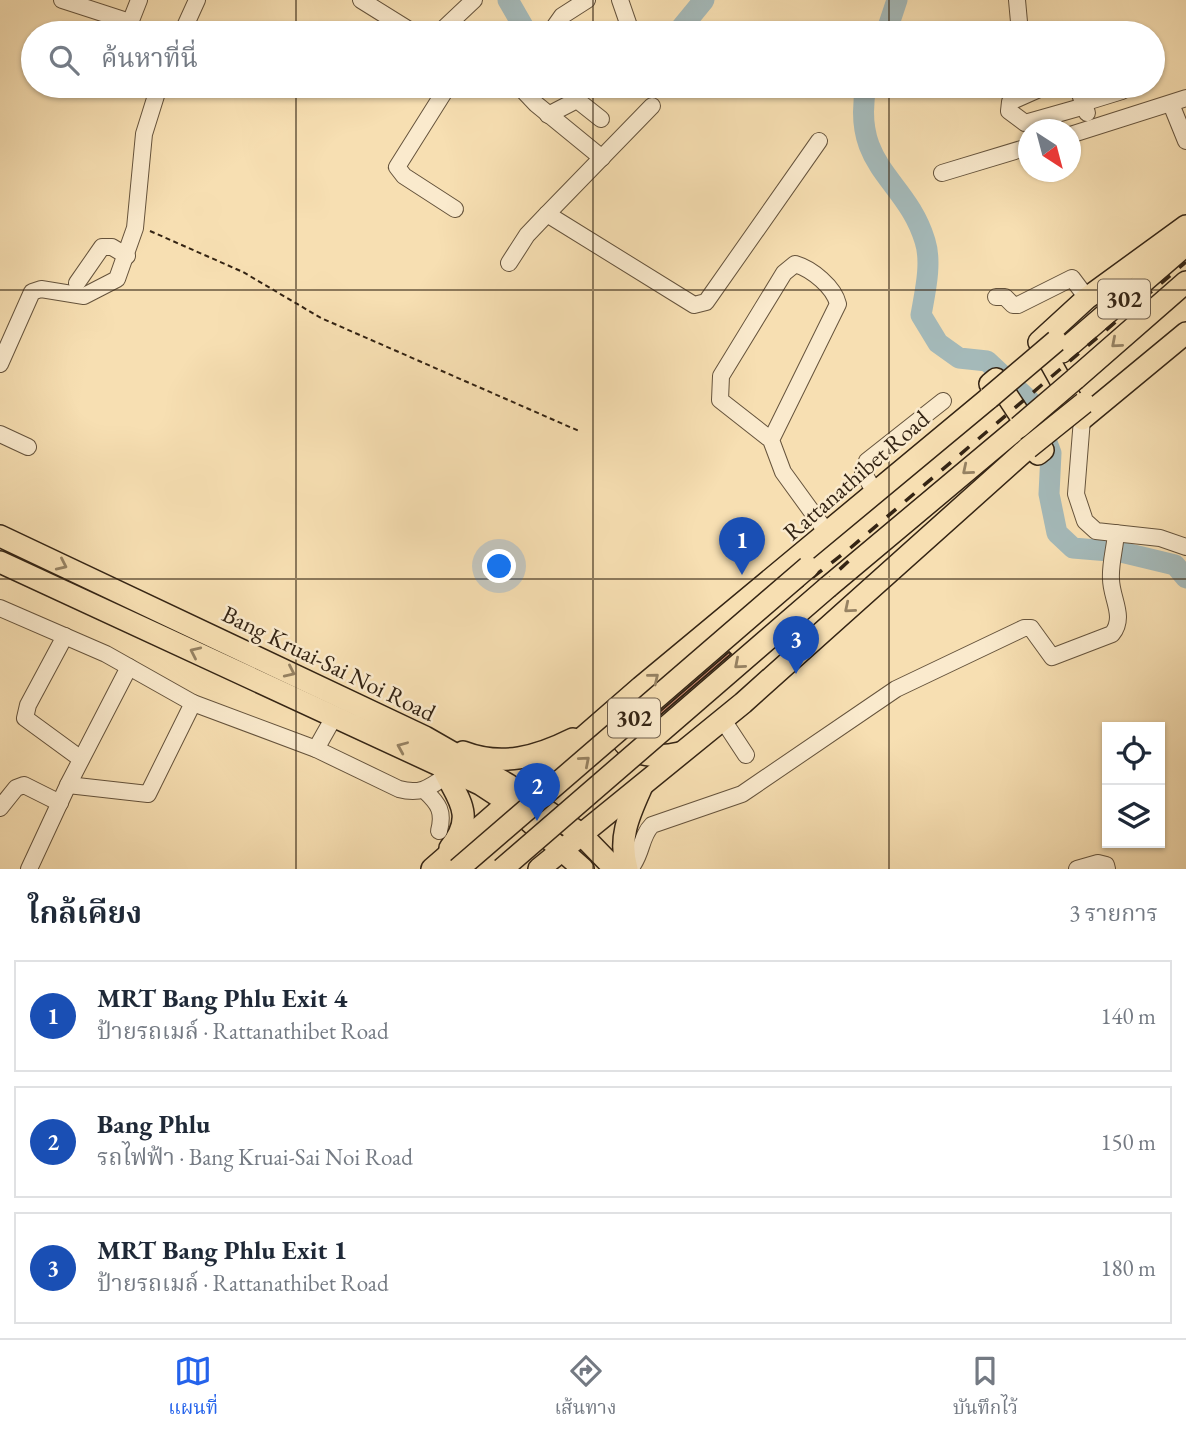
<!DOCTYPE html>
<html lang="th">
<meta charset="utf-8">
<style>
:root{--surface:#fff;--page:#f2f2f3;--text:#1f2937;--muted:#747a83;--line:#e0e1e3;--accent:#2563eb}
body{margin:0;font-family:"EB Garamond","Noto Serif Thai",serif;background:var(--page);color:var(--text)}
.controls{position:absolute;right:21px;bottom:21px;display:grid;overflow:hidden;border-radius:0px;box-shadow:0 2px 5px #0004}
.controls button{width:63px;height:63px;display:grid;place-items:center;padding:0;border:0;border-bottom:2px solid var(--line);background:var(--surface);color:var(--text);font:35px sans-serif}
.compass{position:absolute;left:1018px;top:119px;width:63px;height:63px;border-radius:50%;background:var(--surface);box-shadow:0 2px 5px #0004;rotate:144deg}
.you{position:absolute;left:500px;top:567px;width:24px;height:24px;margin:-18px;border:5px solid #fff;border-radius:50%;background:#1a73e8;box-shadow:0 0 0 10px #1a73e833}
.badge{display:grid;place-items:center;width:46px;height:46px;border-radius:50%;background:var(--accent);color:#fff;font-size:23px;font-weight:700}
.pin{position:absolute;translate:-50% -58px;filter:drop-shadow(0 2px 4px #0008)}
.pin::after{content:'';position:absolute;top:37px;width:24px;height:21px;background:inherit;clip-path:polygon(0 0,100% 0,50% 100%)}
.list{margin:0;padding:0;list-style:none}
h2{display:flex;justify-content:space-between;align-items:center;height:91px;margin:0;padding:0 28px;font-size:30px}
h2 small{font-size:23px;font-weight:400;color:var(--muted)}
.list li{display:grid;grid-template-columns:46px 1fr auto;gap:21px;align-items:center;box-sizing:border-box;height:112px;margin:0 14px 14px;padding:0 14px;border:2px solid var(--line);border-radius:0px}
.list b{display:block;font-size:26px;white-space:nowrap}
.list p{margin:0;font-size:23px;white-space:nowrap;color:var(--muted)}
.list em{font-size:23px;font-style:normal;color:var(--muted)}
.icon{flex:none;width:38px;height:38px;fill:none;stroke:currentColor;stroke-width:2;stroke-linecap:round;stroke-linejoin:round}
.map{position:relative;flex:none;width:1186px;height:869px;overflow:hidden}
.search{position:absolute;background:var(--surface);box-shadow:0 2px 5px #0004;left:21px;right:21px;top:21px;height:77px;display:flex;align-items:center;gap:18px;box-sizing:border-box;padding:0 24px;border-radius:38px;color:var(--muted);font-size:26px}
.sheet{height:469px;background:var(--surface)}
nav{display:flex;justify-content:space-around;align-items:center;box-sizing:border-box;height:98px;border-top:2px solid var(--line);background:var(--surface);font-size:19px;color:var(--muted)}
nav a{display:grid;justify-items:center;gap:4px}
nav .on{color:var(--accent)}
.map>svg:first-child{display:block}
.lines{fill:none;stroke-linecap:round;stroke-linejoin:round}
.river{stroke:#a4b9b9;stroke-width:21}
.building{fill:#df9a80;stroke:#342414;stroke-width:2}
.minor-casing{stroke:#65533c;stroke-width:18}
.major-casing{stroke:#342414;stroke-width:24}
.path{stroke:#342414;stroke-width:2;stroke-dasharray:5 3.5;stroke-linecap:butt}
.minor{stroke:#faeacd;stroke-width:16}
.major{stroke:#f7dfb2;stroke-width:21}
.rail{stroke:#342414;stroke-width:3.5;stroke-dasharray:12 12;stroke-linecap:butt}
.major-bridge-casing{stroke:#342414;stroke-width:24;stroke-linecap:butt}
.major-bridge{stroke:#f7dfb2;stroke-width:21}
.oneway{stroke:#968263}
.grid{fill:none;stroke:#342414;stroke-width:2;stroke-opacity:0.55}
.labels{text-anchor:middle;dominant-baseline:central;stroke-width:5;stroke-linejoin:round;paint-order:stroke}
.shield{fill:#faeacd;stroke:#6f5f4c;stroke-width:2}
.shield-label{font-size:23px;font-weight:bold;fill:#342414}
.street-label{font-size:24px;fill:#342414;stroke:#faeacd}
</style>
<div class="map">
<svg width="1186" height="869" viewBox="0 0 1186 869">
<rect width="100%" height="100%" fill="#f7dfb2"/>
<filter id="stains"><feTurbulence type="fractalNoise" baseFrequency=".00286" numOctaves="4"/><feColorMatrix values="0 0 0 0 .2 0 0 0 0 .09 0 0 0 0 .02 0 0 0 .5 -.17"/></filter>
<radialGradient id="worn" r=".72"><stop offset=".6" stop-color="#630" stop-opacity="0"/><stop offset="1" stop-color="#630" stop-opacity=".3"/></radialGradient>
<g class="lines">
<!-- river -->
<g class="river">
<polyline points="508,0 527,33"/>
<polyline points="677,33 704,0"/>
<polyline points="886,33 897,0"/>
<path d="M866,86C851,168 906,178 925,241C932,263 925,292 921,315L938,343L959,358L987,361L1032,403L1051,453L1049,494L1057,533L1073,548L1121,552L1175,565L1186,578"/>
</g>
</g>
<!-- building -->
<polygon class="building" points="729,652 731,654 636,736 634,734"/>
<g class="lines">
<!-- minor casing -->
<g class="minor-casing">
<g id="minor">
<polyline points="62,0 130,22"/>
<polyline points="361,0 414,33"/>
<polyline points="620,0 629,26"/>
<polyline points="1017,0 1020,33"/>
<polyline points="126,33 139,0"/>
<polyline points="182,33 197,0"/>
<polyline points="439,33 474,0"/>
<polyline points="550,33 562,16 587,0"/>
<polyline points="448,86 397,167 404,176 455,209"/>
<polyline points="519,86 536,104 602,158"/>
<polyline points="1046,86 1010,102 1009,111 1025,123 1085,106"/>
<polyline points="1077,86 1087,113"/>
<polyline points="1083,103 1122,91"/>
<polyline points="1171,104 1186,141"/>
<polyline points="652,106 547,214 694,305 706,302 819,141"/>
<polyline points="548,115 577,100 601,119"/>
<polyline points="1070,135 1186,98"/>
<polyline points="942,173 1028,147"/>
<polyline points="509,263 527,235 547,214"/>
<polyline points="77,283 102,247 112,247 127,256"/>
<polyline points="996,297 1005,297 1013,305 1018,305 1072,278 1087,298"/>
<polyline points="0,364 32,292 41,289 84,296 117,279 135,228 144,134 159,86"/>
<polyline points="1082,419 1076,494 1085,521 1096,531 1160,538 1186,547"/>
<polyline points="0,434 28,447"/>
<path d="M771,440L838,304C834,287 812,269 795,264L784,273L721,376L720,400L771,440L783,472L828,534"/>
<polyline points="870,484 863,472 867,461 943,401"/>
<path d="M0,608L106,654L193,703L316,749L399,789C420,795 429,788 446,776"/>
<polyline points="65,636 28,705 25,718 81,759"/>
<polyline points="723,720 746,755"/>
<polyline points="316,749 334,717"/>
<polyline points="68,785 148,794 193,703"/>
<path d="M425,791C439,804 444,812 439,831"/>
<polyline points="0,808 16,788 24,785 60,803"/>
<polyline points="29,869 68,785 129,667"/>
<path d="M630,869C643,853 640,837 652,825L742,794L896,689L1024,628H1031L1052,657L1112,634C1126,617 1111,598 1111,579C1110,564 1115,548 1116,533"/>
<polyline points="1077,869 1098,863 1106,865 1107,869"/>
</g>
</g>
<!-- major casing -->
<g class="major-casing">
<g id="major">
<polyline points="1186,226 1087,298 1039,342 1082,419 1186,333"/>
<polyline points="1062,352 1186,245"/>
<polyline points="1075,379 1186,282"/>
<polyline points="990,384 996,379 1043,450 1038,454"/>
<polyline points="0,536 425,737 507,784 581,834 615,869"/>
<polyline points="0,562 480,784 509,803 583,869"/>
<polyline points="828,587 1019,427"/>
<path d="M620,714C610,755 652,760 680,753"/>
<path d="M463,752C502,767 537,757 573,739"/>
<path d="M441,764C455,797 478,813 450,848"/>
<polyline points="432,869 641,687 989,398"/>
<polyline points="539,869 743,703 1028,448"/>
<path d="M627,869C618,837 629,815 642,786"/>
</g>
</g>
<!-- path -->
<polyline class="path" points="150,231 243,272 321,318 579,431"/>
<!-- minor -->
<use href="#minor" class="minor"/>
<!-- major -->
<use href="#major" class="major"/>
<!-- rail -->
<g class="rail">
<polyline points="462,869 733,639 848,550 1186,262"/>
<polyline points="496,869 747,655 853,557"/>
</g>
<!-- major-bridge casing -->
<g class="major-bridge-casing">
<g id="major-bridge">
<polyline points="989,398 1056,341"/>
<polyline points="1019,427 1075,379"/>
<polyline points="1028,448 1084,403"/>
<polyline points="458,869 808,567"/>
<polyline points="502,869 828,587"/>
</g>
</g>
<!-- major-bridge -->
<use href="#major-bridge" class="major-bridge"/>
</g>
<!-- one-way arrows -->
<defs><path id="oneway-chevron" d="M-2-3.5L2.5 0L-2 3.5" fill="none" stroke-width="1.6" stroke-linecap="round" stroke-linejoin="round" transform="scale(1.75)"/></defs>
<g class="oneway">
<use href="#oneway-chevron" transform="translate(1116 343) rotate(139)"/>
<use href="#oneway-chevron" transform="translate(967 470) rotate(140)"/>
<use href="#oneway-chevron" transform="translate(62 565) rotate(25)"/>
<use href="#oneway-chevron" transform="translate(849 608) rotate(140)"/>
<use href="#oneway-chevron" transform="translate(195 652) rotate(-155)"/>
<use href="#oneway-chevron" transform="translate(739 664) rotate(139)"/>
<use href="#oneway-chevron" transform="translate(290 672) rotate(25)"/>
<use href="#oneway-chevron" transform="translate(654 678) rotate(-39)"/>
<use href="#oneway-chevron" transform="translate(402 747) rotate(-157)"/>
<use href="#oneway-chevron" transform="translate(585 761) rotate(-41)"/>
</g>
<!-- grid -->
<path class="grid" d="M296,0V33M593,0V33M889,0V33M296,86V869M593,86V869M889,86V869M0,290H1186M0,579H1186"/>
<g class="labels">
<!-- shield labels -->
<g class="shield">
<rect x="1098" y="279.5" width="52" height="39" rx="5"/>
<rect x="608" y="698.5" width="52" height="39" rx="5"/>
</g>
<g class="shield-label">
<text x="1124" y="299">302</text>
<text x="634" y="718">302</text>
</g>
<!-- street labels -->
<g class="street-label">
<text transform="translate(856 475) rotate(-41)">Rattanathibet Road</text>
<text transform="translate(329 663) rotate(26)">Bang Kruai-Sai Noi Road</text>
</g>
</g>
<rect width="100%" height="100%" filter="url(#stains)"/>
<rect width="100%" height="100%" fill="url(#worn)"/>
</svg>
<div class="controls">
<button><svg class="icon" aria-label="locate" viewBox="0 0 24 24"><circle cx="12" cy="12" r="6"/><path d="M12 2v4M12 18v4M2 12h4M18 12h4"/></svg></button>
<button><svg class="icon" aria-label="layers" viewBox="0 0 24 24"><path d="M12 4l9 5-9 5-9-5zM3 14l9 5 9-5"/></svg></button>
</div>
<svg class="compass" viewBox="-18 -18 36 36"><path d="M0-13l5 13h-10z" fill="#e53935"/><path d="M0 13l5-13h-10z" fill="#747a83"/></svg>
<div class="you"></div>
<div class="pin badge" style="left:742px;top:575px;background:#1a4fb4">1</div>
<div class="pin badge" style="left:537px;top:821px;background:#1a4fb4">2</div>
<div class="pin badge" style="left:796px;top:674px;background:#1a4fb4">3</div>
<div class="search"><svg class="icon" aria-label="search" viewBox="0 0 24 24"><circle cx="10" cy="10" r="6"/><path d="M15 15l6 6"/></svg>ค้นหาที่นี่</div>
</div>
<section class="sheet">
<h2>ใกล้เคียง<small>3 รายการ</small></h2>
<ul class="list">
<li><span class="badge" style="background:#1a4fb4">1</span><div><b>MRT Bang Phlu Exit 4</b><p>ป้ายรถเมล์ · Rattanathibet Road</p></div><em>140 m</em></li>
<li><span class="badge" style="background:#1a4fb4">2</span><div><b>Bang Phlu</b><p>รถไฟฟ้า · Bang Kruai-Sai Noi Road</p></div><em>150 m</em></li>
<li><span class="badge" style="background:#1a4fb4">3</span><div><b>MRT Bang Phlu Exit 1</b><p>ป้ายรถเมล์ · Rattanathibet Road</p></div><em>180 m</em></li>
</ul>
</section>
<nav>
<a class="on"><svg class="icon" aria-label="map" viewBox="0 0 24 24"><path d="M3 6l6-2 6 2 6-2v14l-6 2-6-2-6 2zM9 4v14M15 6v14"/></svg>แผนที่</a>
<a><svg class="icon" aria-label="directions" viewBox="0 0 24 24"><path d="M12 3l9 9-9 9-9-9zM9 14v-3h6M13 9l2 2-2 2"/></svg>เส้นทาง</a>
<a><svg class="icon" aria-label="saved" viewBox="0 0 24 24"><path d="M7 4h10v16l-5-4-5 4z"/></svg>บันทึกไว้</a>
</nav>
